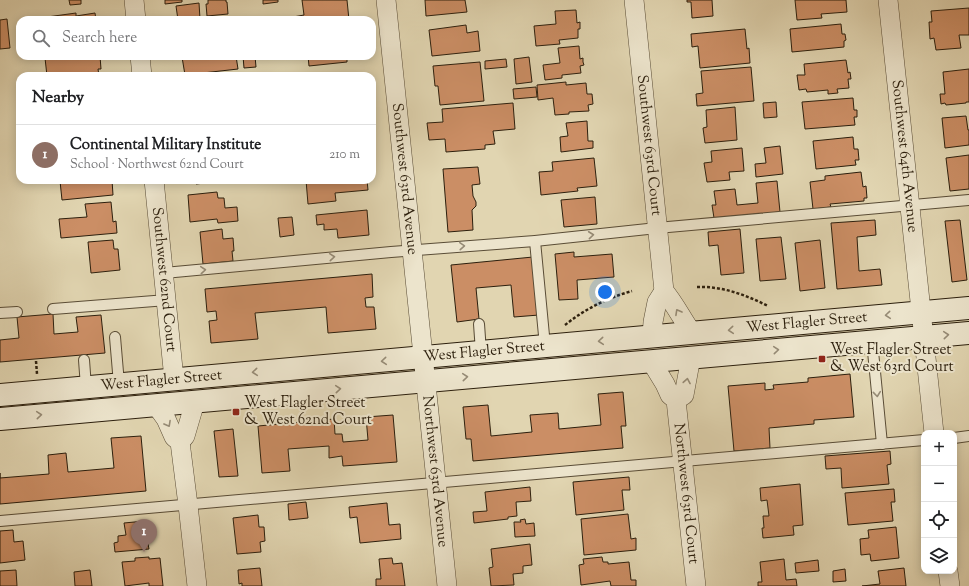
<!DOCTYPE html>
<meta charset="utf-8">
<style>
:root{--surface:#fff;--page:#f2f2f2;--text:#202124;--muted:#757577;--line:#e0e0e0;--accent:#1a73e8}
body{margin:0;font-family:"Sorts Mill Goudy",serif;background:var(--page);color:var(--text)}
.controls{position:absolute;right:12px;bottom:12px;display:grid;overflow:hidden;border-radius:8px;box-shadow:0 2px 10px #0003}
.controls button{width:36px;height:36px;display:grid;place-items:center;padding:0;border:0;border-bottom:1px solid var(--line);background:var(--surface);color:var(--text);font:20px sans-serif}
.you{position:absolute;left:605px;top:292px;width:14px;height:14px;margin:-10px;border:3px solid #fff;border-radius:50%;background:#1a73e8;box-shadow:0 0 0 6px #1a73e833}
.badge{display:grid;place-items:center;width:26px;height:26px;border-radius:50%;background:var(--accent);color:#fff;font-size:13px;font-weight:700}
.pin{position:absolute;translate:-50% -33px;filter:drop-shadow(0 1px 2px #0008)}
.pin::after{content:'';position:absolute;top:21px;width:14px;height:12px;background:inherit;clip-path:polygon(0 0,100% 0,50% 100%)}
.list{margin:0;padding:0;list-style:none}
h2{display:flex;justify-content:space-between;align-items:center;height:52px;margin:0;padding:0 16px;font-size:17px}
h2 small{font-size:13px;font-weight:400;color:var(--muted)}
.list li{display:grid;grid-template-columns:26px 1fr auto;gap:12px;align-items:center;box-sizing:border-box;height:60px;padding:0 16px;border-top:1px solid var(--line)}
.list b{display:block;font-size:15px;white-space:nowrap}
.list p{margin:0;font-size:13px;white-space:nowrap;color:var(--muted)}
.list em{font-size:13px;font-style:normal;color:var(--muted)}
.icon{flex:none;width:22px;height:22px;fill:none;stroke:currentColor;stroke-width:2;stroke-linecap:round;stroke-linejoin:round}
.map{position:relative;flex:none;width:969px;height:586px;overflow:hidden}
.search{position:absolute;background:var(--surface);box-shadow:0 2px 10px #0003;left:16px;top:16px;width:360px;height:44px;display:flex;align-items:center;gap:10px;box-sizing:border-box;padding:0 14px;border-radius:12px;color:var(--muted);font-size:15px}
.panel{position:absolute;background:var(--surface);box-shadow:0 2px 10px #0003;left:16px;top:72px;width:360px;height:112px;border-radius:12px}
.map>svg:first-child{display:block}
.building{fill:#cb8e65;stroke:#2c1f0d}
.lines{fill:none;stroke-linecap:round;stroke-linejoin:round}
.service-casing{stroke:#594c36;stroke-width:12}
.minor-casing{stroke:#594c36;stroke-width:20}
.secondary-casing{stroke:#2c1f0d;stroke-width:24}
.path{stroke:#2c1f0d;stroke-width:2.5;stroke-dasharray:3 2;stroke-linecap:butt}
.service{stroke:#ece4cc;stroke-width:10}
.minor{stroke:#ece4cc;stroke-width:19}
.secondary{stroke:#ece4cc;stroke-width:22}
.oneway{stroke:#968b76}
.poi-dot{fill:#8f2418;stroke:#ece4cc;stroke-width:1.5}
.labels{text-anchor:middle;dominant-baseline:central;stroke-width:4;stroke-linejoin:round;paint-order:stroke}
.street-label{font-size:15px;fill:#2c1f0d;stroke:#ece4cc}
.poi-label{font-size:15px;fill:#2c1f0d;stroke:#ece4cc;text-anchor:start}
</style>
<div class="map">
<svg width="969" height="586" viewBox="0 0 969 586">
<rect width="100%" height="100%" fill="#e1d5b1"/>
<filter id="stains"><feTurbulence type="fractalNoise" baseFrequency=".005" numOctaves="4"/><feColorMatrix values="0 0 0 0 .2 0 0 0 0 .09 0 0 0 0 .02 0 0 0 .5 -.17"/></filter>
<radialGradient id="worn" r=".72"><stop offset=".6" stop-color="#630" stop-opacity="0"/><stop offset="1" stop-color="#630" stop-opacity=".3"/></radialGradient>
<!-- building -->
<g class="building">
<polygon points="69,0 81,0 81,4 70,5"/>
<polygon points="165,0 182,0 182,2 165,4"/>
<polygon points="208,0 226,0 226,2 227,2 228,14 207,16 206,4 208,4"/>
<polygon points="263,0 278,0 278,2 263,4"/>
<polygon points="302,0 347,0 349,20 293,20 293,17 304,15"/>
<polygon points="425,0 465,0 467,12 426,16"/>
<polygon points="687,0 712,0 713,16 692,18 691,2 687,2"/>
<polygon points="795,0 846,0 847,12 821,14 822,18 797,20"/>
<polygon points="199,3 200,19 217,17 217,20 178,20 176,6"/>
<polygon points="969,8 969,35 959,35 961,48 936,50 934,38 930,39 929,22 932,22 931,11"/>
<polygon points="576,10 577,23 580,22 580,29 578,29 578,38 559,40 560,44 536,46 534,26 556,24 555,11"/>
<polygon points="76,13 76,16 95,13 96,20 47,20 47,17"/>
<polygon points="7,19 10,48 0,49 0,20"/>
<polygon points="841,24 842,34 845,34 846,40 844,41 844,47 792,52 790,29"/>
<polygon points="466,25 467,33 478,31 480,51 432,56 429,30"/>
<polygon points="745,29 747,49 749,48 750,63 700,68 698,46 692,47 691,34"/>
<polygon points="579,46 580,59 583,58 583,62 584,65 580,66 581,73 562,75 562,78 545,80 543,65 560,63 558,48"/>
<polygon points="68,56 100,56 101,69 98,69 99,76 47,76 45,58"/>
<polygon points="189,56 236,56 238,69 185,75 182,57"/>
<polygon points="243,56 255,56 256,67 244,68"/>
<polygon points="308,56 347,56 347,62 309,66"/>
<polygon points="529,57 532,82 516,84 514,59"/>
<polygon points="506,59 507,67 485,69 485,61"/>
<polygon points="846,60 848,73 850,72 851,79 848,79 849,88 837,89 838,93 828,94 828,90 807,92 806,89 799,90 797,75 805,75 804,64"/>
<polygon points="480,62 484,101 440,105 438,86 435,86 433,66"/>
<polygon points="751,67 754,101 697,106 696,94 703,93 701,71"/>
<polygon points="969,69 969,102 966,102 966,103 946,105 945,103 941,104 940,94 945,94 943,72"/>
<polygon points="566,82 566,85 586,83 587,94 592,94 593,104 588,105 589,111 569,112 569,114 555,115 553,98 538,100 537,85"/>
<polygon points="536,87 537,97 514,99 513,89"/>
<polygon points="853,98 854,110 857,110 857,117 854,117 855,125 805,129 802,102"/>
<polygon points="776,102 777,117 764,118 763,103"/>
<polygon points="513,103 515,129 493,131 495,144 485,145 485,149 446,152 445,139 429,140 427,123 443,122 442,109"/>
<polygon points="735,107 737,140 705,143 703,128 707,127 706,110"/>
<polygon points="966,116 968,130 969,130 969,145 945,148 942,118"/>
<polygon points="587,121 588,141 593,141 593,148 561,152 560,137 568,136 566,123"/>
<polygon points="853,137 854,149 858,149 859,160 855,160 856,165 816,169 813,141"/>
<polygon points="780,146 783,174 756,177 755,164 766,163 764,148"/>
<polygon points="742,148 744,171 729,172 730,180 707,182 704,163 712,162 711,151"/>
<polygon points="969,155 969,189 950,191 946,158"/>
<polygon points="594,158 597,186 577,188 578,191 541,195 539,172 553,171 552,162"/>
<polygon points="478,167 480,184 472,185 473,196 476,202 476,206 472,210 473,230 448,232 443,169"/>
<polygon points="861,172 863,187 866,186 867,198 864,198 864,201 830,204 831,207 813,209 810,182 825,180 825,176"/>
<polygon points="72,180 112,180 113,195 62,200 60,181"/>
<polygon points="195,180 231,180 196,184"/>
<polygon points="245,180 266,180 266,181 246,183"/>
<polygon points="306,180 367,180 368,190 335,193 336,201 308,204"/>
<polygon points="777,181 780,212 714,218 712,205 716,205 714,191 735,189 737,205 758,203 756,183"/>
<polygon points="217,192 218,198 224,198 225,208 237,207 238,221 218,223 217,219 190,222 188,195"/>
<polygon points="595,197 597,224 564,227 561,200"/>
<polygon points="111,202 113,222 116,221 117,233 61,238 59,219 87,217 85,204"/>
<polygon points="367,210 369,235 338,238 337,229 324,230 324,224 317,225 316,215"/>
<polygon points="292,217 294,235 280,237 278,218"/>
<polygon points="875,220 876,235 857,237 859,271 880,269 882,285 837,289 831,223"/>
<polygon points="960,220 967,280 952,282 945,221"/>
<polygon points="222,229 223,239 233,238 234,251 232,251 233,261 203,264 200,232"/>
<polygon points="740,229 744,273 721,275 718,245 709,246 708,232"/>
<polygon points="781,237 786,279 760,281 756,239"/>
<polygon points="113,240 114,249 118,249 120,270 91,273 88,242"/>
<polygon points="820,240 825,288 800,291 795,243"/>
<polygon points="574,252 574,257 612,254 614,277 577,280 578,299 559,300 555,254"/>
<polygon points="533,257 539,315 514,317 511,285 476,288 479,319 457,322 451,265"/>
<polygon points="372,274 373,297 365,298 366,307 374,307 376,329 328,333 326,307 255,313 258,339 211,343 209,321 217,320 216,311 207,312 205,289"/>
<polygon points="53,314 54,334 78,332 76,317 101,315 105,353 0,362 0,340 19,338 17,317"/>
<polygon points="850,374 854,417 814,420 814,424 769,428 770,448 734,451 728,386 765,383 765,390 774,389 773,385 808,382 808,378"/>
<polygon points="623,392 626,426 621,426 623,448 473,461 471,439 466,439 463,407 488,405 491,436 532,432 530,415 558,413 559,429 601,425 598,394"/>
<polygon points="393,415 397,462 343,466 342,456 329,458 329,446 288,449 290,471 262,473 258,426 334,419 335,434 342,434 343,442 368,440 366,417"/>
<polygon points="233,429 238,476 219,477 214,431"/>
<polygon points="141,436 146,491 0,504 0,473 0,478 49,474 48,455 66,453 68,472 114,468 111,438"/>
<polygon points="890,451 891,464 887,465 889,484 842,488 841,468 826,469 825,456"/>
<polygon points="629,477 630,490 622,490 624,510 576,515 573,482"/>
<polygon points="800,484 803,525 793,526 794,535 763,538 762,528 764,528 763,516 769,516 767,500 761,501 760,488"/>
<polygon points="530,487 531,501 516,502 517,516 508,517 508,519 474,523 473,512 487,511 485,492"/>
<polygon points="894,489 895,502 891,502 893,521 848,525 845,493"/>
<polygon points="306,502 308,518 289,520 288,504"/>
<polygon points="387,503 389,525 400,524 401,539 360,543 357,517 350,518 349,507"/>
<polygon points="628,514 631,539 636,538 636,550 584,555 581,519"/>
<polygon points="258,515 259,527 264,527 265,541 260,542 261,552 237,554 233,518"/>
<polygon points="525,519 526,524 534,523 535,536 515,537 514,522 521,522 520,520"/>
<polygon points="145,521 146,529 149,528 150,539 147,539 149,549 115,552 114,543 118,542 118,536 126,535 124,523"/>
<polygon points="896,527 899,558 871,561 870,554 861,555 860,539 869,538 868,530"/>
<polygon points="13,530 14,542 23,541 25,560 0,563 0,531"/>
<polygon points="530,544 532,565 523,566 523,573 513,574 514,585 491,586 489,568 493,567 491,549"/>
<polygon points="149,557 149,559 160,558 163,586 149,586 149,583 125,586 122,562 135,561 135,558"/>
<polygon points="602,557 603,562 608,562 608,564 629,562 631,580 636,580 636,586 611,586 610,581 581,585 579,565 584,564 583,559"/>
<polygon points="392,558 393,564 402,563 405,586 376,586 376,579 381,579 379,559"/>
<polygon points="784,559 786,580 796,579 797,586 758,586 758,582 762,582 760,562"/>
<polygon points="818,560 819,571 796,573 795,563"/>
<polygon points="260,568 262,586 242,586 242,583 239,584 238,570"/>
<polygon points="904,568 906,586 862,586 880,584 878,571"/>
<polygon points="845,569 846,581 833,582 833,571"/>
<polygon points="16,570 17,586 0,586 0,571"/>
<polygon points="90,570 92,586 75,586 74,572"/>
</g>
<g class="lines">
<!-- service casing -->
<g class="service-casing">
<g id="service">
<polyline points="535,241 545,346"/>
<polyline points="164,273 391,252 535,241 657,228 969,200"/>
<polyline points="53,309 167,300"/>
<polyline points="0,313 17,312"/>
<polyline points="479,324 481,352"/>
<polyline points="115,337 119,384"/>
<polyline points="872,341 882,444"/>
<polyline points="84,360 86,387"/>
<polyline points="954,438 969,436"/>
<polyline points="0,521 924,440"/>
</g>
</g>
<!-- minor casing -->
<g class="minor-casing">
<g id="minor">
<polyline points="134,0 136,20"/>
<path id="s1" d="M386,0L447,586"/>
<path id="s2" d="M634,0L664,291C675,304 682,319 692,333"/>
<path id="s3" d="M888,0L934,433"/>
<polyline points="140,56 142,76"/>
<path id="s4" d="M154,180L174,379"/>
<polyline points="652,337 653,322 657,302 664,291"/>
<path id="s5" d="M651,361L665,384L670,395L676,400L696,586"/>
<polyline points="676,400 684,395 691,357"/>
<polyline points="156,405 166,419 174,437 180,442 188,505 197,586"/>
<polyline points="180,442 185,436 195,402"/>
<polyline points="948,571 950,586"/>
</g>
</g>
<!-- secondary casing -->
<g class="secondary-casing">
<g id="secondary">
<path id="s6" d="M0,395L969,308"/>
<polyline points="0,419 969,333"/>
</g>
</g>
<!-- path -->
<g class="path">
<path d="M697,287C722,286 746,295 768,306"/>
<path d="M565,325C585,309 607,298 632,291"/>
<polyline points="36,361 37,374"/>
</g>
<!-- service -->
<use href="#service" class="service"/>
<!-- minor -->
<use href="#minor" class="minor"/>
<!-- secondary -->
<use href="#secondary" class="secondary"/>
</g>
<!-- one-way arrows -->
<defs><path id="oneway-chevron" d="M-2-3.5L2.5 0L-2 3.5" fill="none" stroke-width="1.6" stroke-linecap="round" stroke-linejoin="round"/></defs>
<g class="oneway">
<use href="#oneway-chevron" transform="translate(591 235) rotate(-6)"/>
<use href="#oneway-chevron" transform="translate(462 246) rotate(-4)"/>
<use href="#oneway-chevron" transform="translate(332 257) rotate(-5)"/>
<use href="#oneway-chevron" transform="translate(203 270) rotate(-5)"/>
<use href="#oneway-chevron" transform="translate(678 312) rotate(-119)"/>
<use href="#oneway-chevron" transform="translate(888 315) rotate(175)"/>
<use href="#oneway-chevron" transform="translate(731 330) rotate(175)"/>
<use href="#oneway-chevron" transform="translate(946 335) rotate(-5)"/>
<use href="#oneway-chevron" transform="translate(601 341) rotate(175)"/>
<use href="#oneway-chevron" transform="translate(776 350) rotate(-5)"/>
<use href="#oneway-chevron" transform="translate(384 361) rotate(175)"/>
<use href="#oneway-chevron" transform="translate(255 372) rotate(175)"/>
<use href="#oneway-chevron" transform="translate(465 377) rotate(-5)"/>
<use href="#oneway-chevron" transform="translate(687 381) rotate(-80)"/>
<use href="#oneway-chevron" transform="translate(338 389) rotate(-5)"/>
<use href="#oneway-chevron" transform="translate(877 394) rotate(84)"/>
<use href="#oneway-chevron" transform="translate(39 415) rotate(-5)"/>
<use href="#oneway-chevron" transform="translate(168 424) rotate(61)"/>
</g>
<!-- markers -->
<g class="poi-dot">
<rect x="818" y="355" width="8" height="8" rx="2"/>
<rect x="232" y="408" width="8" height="8" rx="2"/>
</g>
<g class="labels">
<!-- street labels -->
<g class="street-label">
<text stroke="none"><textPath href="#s2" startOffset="146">Southwest 63rd Court</textPath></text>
<text stroke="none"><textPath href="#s3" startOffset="157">Southwest 64th Avenue</textPath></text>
<text stroke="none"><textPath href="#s1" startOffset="180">Southwest 63rd Avenue</textPath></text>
<text stroke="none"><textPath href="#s4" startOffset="100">Southwest 62nd Court</textPath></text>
<text stroke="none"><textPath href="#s6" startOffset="810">West Flagler Street</textPath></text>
<text stroke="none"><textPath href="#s6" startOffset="486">West Flagler Street</textPath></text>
<text stroke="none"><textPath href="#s6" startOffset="162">West Flagler Street</textPath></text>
<text stroke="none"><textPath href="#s1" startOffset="474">Northwest 63rd Avenue</textPath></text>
<text stroke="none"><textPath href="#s5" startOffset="141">Northwest 63rd Court</textPath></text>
</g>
<!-- poi labels -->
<g class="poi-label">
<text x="830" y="350">West Flagler Street<tspan x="830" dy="17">&amp; West 63rd Court</tspan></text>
<text x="244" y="403">West Flagler Street<tspan x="244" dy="17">&amp; West 62nd Court</tspan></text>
</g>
</g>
<rect width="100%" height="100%" filter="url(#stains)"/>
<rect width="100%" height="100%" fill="url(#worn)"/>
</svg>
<div class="controls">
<button>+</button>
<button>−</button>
<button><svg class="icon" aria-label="locate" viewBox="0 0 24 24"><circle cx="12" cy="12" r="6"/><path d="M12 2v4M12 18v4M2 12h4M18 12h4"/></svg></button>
<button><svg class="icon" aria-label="layers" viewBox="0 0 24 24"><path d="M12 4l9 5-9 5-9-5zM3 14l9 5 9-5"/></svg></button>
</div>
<div class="you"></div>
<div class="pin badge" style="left:144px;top:552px;background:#8d6e63">1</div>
<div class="search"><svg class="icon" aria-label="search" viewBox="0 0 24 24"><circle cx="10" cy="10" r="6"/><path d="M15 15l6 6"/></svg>Search here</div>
<section class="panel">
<h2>Nearby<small></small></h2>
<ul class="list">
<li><span class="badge" style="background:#8d6e63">1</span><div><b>Continental Military Institute</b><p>School · Northwest 62nd Court</p></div><em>210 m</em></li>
</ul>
</section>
</div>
